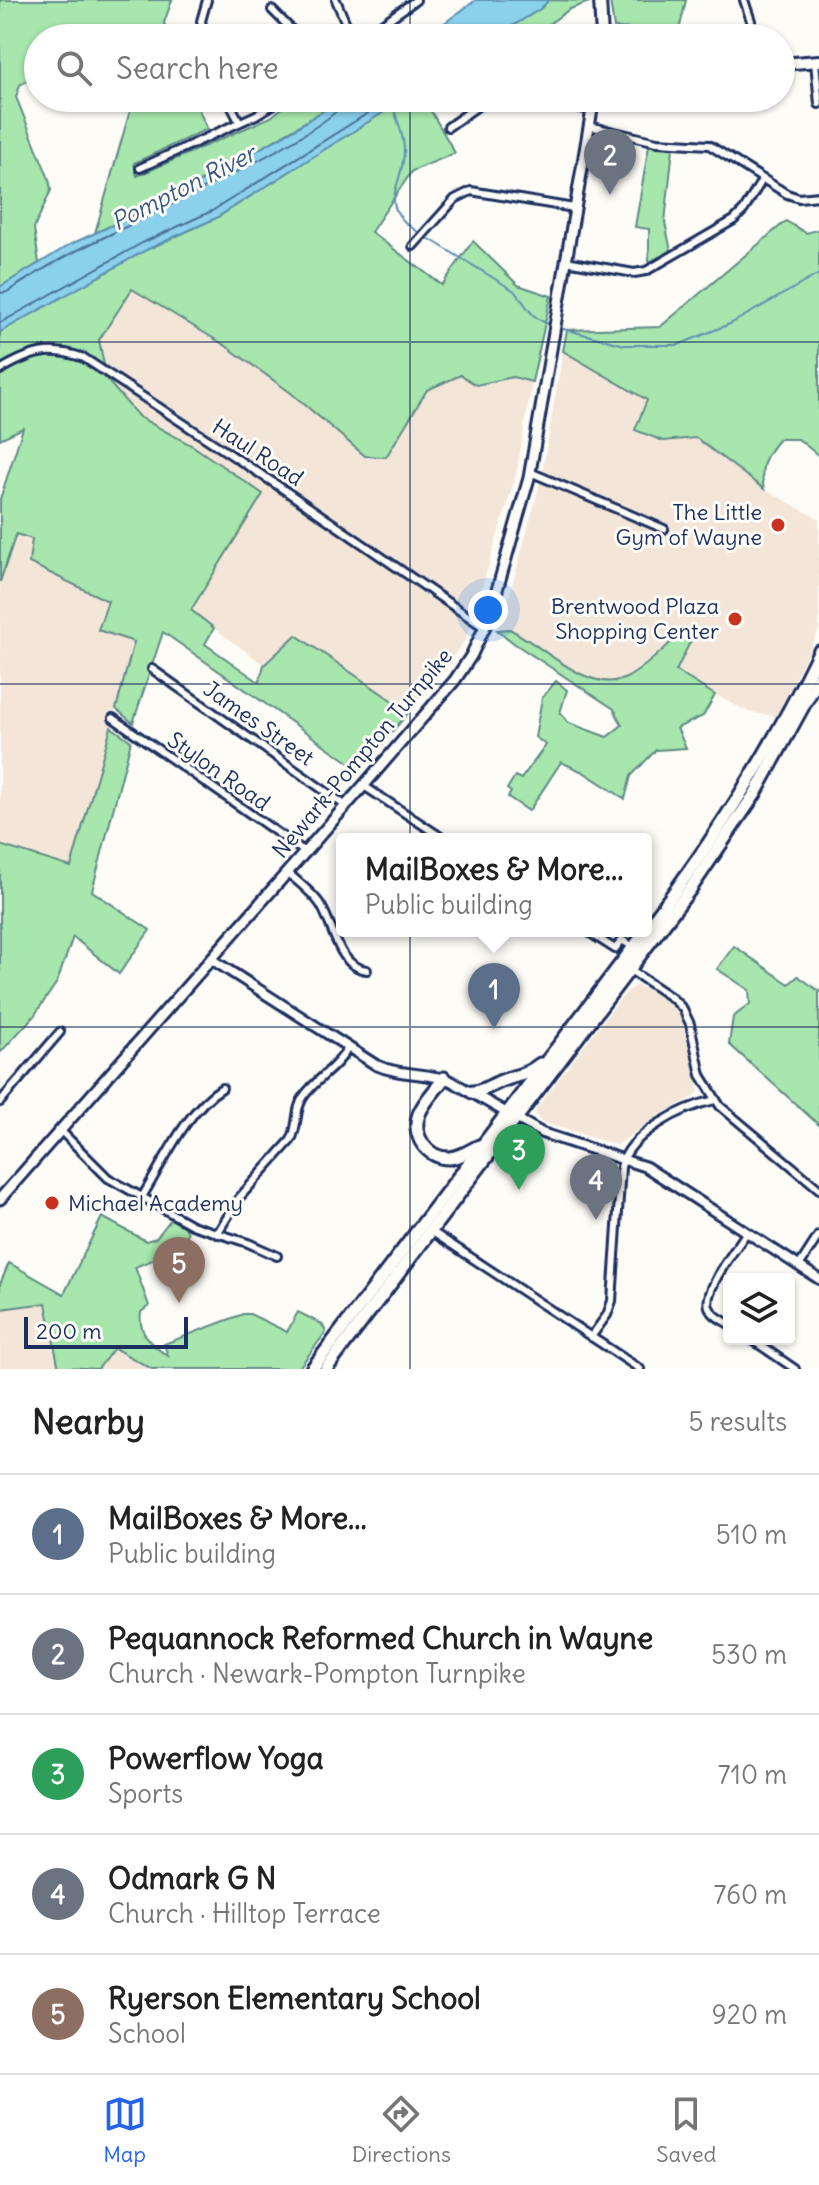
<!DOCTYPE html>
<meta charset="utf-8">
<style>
:root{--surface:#fff;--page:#f6f6f6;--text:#222;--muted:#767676;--line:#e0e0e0;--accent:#2563eb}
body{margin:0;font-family:Delius,sans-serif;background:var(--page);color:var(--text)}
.controls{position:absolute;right:24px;bottom:24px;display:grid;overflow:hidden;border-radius:8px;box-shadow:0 2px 6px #0004}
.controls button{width:72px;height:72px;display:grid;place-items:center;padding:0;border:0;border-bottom:2px solid var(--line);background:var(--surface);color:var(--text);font:40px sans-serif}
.scale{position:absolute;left:24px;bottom:20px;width:164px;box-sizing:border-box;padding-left:8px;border:4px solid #1b2f5e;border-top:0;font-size:22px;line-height:28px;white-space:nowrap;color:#1b2f5e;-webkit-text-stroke:6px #fdfcf7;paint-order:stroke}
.you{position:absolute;left:488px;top:610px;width:28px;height:28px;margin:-20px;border:6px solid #fff;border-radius:50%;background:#1a73e8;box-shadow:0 0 0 12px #1a73e833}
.badge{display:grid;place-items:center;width:52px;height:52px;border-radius:50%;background:var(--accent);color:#fff;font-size:26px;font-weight:700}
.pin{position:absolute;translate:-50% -66px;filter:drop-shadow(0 2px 4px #0008)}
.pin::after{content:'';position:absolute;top:42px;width:28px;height:24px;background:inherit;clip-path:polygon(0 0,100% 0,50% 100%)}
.popup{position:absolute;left:336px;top:833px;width:316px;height:104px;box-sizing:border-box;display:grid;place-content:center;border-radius:8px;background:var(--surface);filter:drop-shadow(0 2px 6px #0005);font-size:26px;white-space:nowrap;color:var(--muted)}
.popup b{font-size:30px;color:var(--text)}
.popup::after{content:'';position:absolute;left:50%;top:100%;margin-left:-16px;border:16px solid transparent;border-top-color:var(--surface)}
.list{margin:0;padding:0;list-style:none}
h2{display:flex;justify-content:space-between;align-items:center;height:104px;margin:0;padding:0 32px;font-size:34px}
h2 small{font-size:26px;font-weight:400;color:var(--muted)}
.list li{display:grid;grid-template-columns:52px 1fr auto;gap:24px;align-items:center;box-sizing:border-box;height:120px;padding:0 32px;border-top:2px solid var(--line)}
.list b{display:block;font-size:30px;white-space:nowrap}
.list p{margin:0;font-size:26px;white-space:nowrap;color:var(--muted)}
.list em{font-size:26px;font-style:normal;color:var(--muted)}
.icon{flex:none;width:44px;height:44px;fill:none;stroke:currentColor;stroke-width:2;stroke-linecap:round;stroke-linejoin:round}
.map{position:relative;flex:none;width:819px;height:1369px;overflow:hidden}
.search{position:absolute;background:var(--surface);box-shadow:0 2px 6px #0004;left:24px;right:24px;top:24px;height:88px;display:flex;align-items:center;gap:20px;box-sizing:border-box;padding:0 28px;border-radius:44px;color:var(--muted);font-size:30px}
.sheet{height:704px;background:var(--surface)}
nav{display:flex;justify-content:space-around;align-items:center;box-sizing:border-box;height:112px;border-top:2px solid var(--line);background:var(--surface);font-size:22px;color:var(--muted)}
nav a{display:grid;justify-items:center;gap:4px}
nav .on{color:var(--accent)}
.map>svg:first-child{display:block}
.built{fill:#f3e6d8}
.green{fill:#a7e6ad;stroke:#618a86;stroke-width:2}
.water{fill:#8bd1ec;stroke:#5e90b3;stroke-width:2}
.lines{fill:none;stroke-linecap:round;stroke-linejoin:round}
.shore{stroke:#487097;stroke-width:2}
.stream{stroke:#5e90b3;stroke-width:2}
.minor-casing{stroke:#1b2f5e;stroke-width:12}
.tertiary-casing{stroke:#1b2f5e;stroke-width:14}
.secondary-casing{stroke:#1b2f5e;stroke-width:15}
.primary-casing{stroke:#1b2f5e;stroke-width:16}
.trunk-casing{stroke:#1b2f5e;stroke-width:17}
.minor{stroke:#fdfcf7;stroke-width:6}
.tertiary{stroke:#fdfcf7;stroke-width:8}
.secondary{stroke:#fdfcf7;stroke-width:9}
.primary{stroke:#fdfcf7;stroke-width:10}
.trunk{stroke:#fdfcf7;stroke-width:11}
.grid{fill:none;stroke:#1b2f5e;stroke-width:2;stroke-opacity:0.55}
.poi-dot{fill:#c8321e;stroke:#fdfcf7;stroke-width:3}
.labels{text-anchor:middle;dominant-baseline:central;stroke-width:6;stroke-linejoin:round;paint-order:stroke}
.street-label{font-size:22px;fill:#1b2f5e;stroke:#fdfcf7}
.poi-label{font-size:22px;fill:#1b2f5e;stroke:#fdfcf7;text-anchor:end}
.water-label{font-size:24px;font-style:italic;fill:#375882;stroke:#fdfcf7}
</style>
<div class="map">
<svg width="819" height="1369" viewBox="0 0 819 1369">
<rect width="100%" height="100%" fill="#fdfcf7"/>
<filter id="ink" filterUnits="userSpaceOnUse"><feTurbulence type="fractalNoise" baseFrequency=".0125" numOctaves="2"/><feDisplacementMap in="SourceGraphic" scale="16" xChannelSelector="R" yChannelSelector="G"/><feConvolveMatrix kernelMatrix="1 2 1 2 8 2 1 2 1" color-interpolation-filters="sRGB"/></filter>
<g filter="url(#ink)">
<!-- built -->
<g class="built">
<polygon points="132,288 226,346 291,393 365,456 386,457 427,390 462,375 476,385 513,377 532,382 516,475 466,639 409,712 297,635 264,665 191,611 220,464 140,417 107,380 99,340"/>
<polygon points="563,351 647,400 635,430 663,441 696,438 764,489 819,519 819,630 776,716 749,712 715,695 675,671 691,639 676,638 630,676 612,683 585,678 524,636 509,629 497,630 511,590 541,480"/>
<polygon points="15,534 32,539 30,563 108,601 135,642 71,868 0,845 0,582"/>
<polygon points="636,985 659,995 681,1016 699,1091 695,1096 659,1115 617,1145 541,1122 536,1115 536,1109 623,995"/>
<polygon points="46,1302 59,1368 75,1365 83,1369 0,1369 0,1309"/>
<polygon points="114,1348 152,1369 98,1369"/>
</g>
<!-- green -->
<g class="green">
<polygon points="0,0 172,0 164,23 170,38 38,38 38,74 20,85 16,97 49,179 51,190 34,228 39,263 0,287"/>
<polygon points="549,0 592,1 570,9 529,38 493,38 540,9"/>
<polygon points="610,0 686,0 679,31 614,28"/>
<path d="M130,98H194L207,129L134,163L137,176L271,117L295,98H343C264,149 181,194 95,233L133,100Z"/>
<polygon points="406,98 448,98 431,111 455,153 412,171 371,232 442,285 473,241 518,285 551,296 532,382 513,377 476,385 461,375 427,390 386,457 365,456 291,393 226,346 132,289 99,340 107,380 139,417 193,446 263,494 191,610 214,628 205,644 259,682 264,665 296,635 409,712 360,770 163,632 133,723 116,709 134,642 98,630 108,601 29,563 32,539 16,534 0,582 0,499 23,428 0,439 0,332 146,250 216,218"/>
<polygon points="649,145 673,148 665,222 671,251 649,262 649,229 635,227"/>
<path d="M786,221L806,233L819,229V456L798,439H779C765,455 759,467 764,489L696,438L663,441L635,430L647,400L563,351L567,330L660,327Z"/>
<path d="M509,629C543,645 588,695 626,678C644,669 661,651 676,638H692L676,671L715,695L703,716L677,728L686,748L656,750L631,776L625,799L583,772L561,762L529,811L508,797L511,792L507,789L515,776L521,779L546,745L535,737L542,698L556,681L567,690L560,713L569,723L607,737L622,725L614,709L515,644L497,630Z"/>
<polygon points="111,727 131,741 92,891 150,930 119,974 73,937 57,982 34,1016 0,1053 0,845 71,867"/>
<polygon points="734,946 789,984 798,976 819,991 819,1125 729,1044 733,1017 750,1004 749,990 717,969"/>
<path d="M102,1217L146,1241L156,1238L171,1219L185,1227L188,1233L180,1249L135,1267L149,1306L141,1312C138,1334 151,1345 168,1356L164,1344L243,1314H250L287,1332L298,1312L322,1324L326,1332L298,1369H152L114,1348L98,1369C84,1369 74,1365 59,1369L46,1303L0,1309V1284L9,1263L64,1294Z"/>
</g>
<!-- water -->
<g class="water">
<polygon points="476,0 549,0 540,9 493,38 429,38 436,29"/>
<polygon points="343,98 406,98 216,218 146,250 0,332 0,287 71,244 168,200 290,132"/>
</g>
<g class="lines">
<!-- shore -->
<g class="shore">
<path d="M0,293L7,292C29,278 52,263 76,251C113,232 343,128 346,98"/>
<polyline points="0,323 142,243 212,211 392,98"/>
</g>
<!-- stream -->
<g class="stream">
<path d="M393,107C397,119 404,136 404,150C404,188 374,204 418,232"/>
<path d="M428,238L513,290C528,304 527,316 549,324"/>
<polyline points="560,328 625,345 678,345 732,323 819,274"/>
</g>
<!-- minor casing -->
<g class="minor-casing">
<g id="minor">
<polyline points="336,0 352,38"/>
<polyline points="744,0 751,21 753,38"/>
<polyline points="272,10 300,38"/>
<polyline points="205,38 201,21 207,0"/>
<polyline points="362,38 416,0"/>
<polyline points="815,62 819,104"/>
<polyline points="227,98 239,121"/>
<polyline points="521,98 592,110"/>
<polyline points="589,126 657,142 709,145 787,194 799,198 819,196"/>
<polyline points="448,127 489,98"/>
<polyline points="140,168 256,115 284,98"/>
<polyline points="413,246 455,199 471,191 574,208"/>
<polyline points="566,261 634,273 646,271 734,220 744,210 762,180"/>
<path d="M0,370C31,352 49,346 84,358L277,485L485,628"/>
<polyline points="530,472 664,529"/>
<polyline points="152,669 346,806"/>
<polyline points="113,718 305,852"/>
<polyline points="364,786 444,839"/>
<path d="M287,872C298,882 312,892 320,904C334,925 337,967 367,970"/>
<polyline points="587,931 615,949 622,940 633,947"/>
<polyline points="630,970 672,998 683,1009 690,1024 701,1075 720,1106 819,1189"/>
<polyline points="0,1102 60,1032"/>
<polyline points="60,1130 108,1178 192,1225 248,1243 277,1256"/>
<path d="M142,1197C163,1163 187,1109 222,1088"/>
<polyline points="431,1231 640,1369"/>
<path d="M217,1234L239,1198L291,1140C299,1125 294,1110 304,1096C317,1078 337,1068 348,1048"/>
<polyline points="799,1266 819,1235"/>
<path d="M729,1324C722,1320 712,1315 709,1307C703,1290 737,1247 747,1232"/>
<path d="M591,1337L607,1315L612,1301L621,1167C629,1133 683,1107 715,1100"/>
<polyline points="751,1339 795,1369"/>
</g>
</g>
<!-- tertiary casing -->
<g class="tertiary-casing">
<path id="tertiary" d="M211,959L376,1065C400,1076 426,1072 451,1081L542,1133L646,1167L819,1279"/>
</g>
<!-- secondary casing -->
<g class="secondary-casing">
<polyline id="secondary" points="0,1199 365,784 455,680 471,656 489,618 529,478 594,98"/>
</g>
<!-- primary casing -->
<g class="primary-casing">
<g id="primary">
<polyline points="600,0 602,38"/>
<polyline points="781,64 819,61"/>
</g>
</g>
<!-- trunk casing -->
<g class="trunk-casing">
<g id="trunk">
<path d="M646,930C713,843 771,751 819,652"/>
<path d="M444,1078C436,1090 424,1101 419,1114C411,1135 427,1159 450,1158C461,1157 469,1151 479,1146"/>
<path d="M472,1092C482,1092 487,1087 497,1083C513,1075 524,1077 540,1064"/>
<polyline points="312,1369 646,931"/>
<polyline points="326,1369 691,888 755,794 819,677"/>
</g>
</g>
<!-- minor -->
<use href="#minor" class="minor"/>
<!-- tertiary -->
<use href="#tertiary" class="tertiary"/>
<!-- secondary -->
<use href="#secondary" class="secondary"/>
<!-- primary -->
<use href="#primary" class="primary"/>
<!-- trunk -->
<use href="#trunk" class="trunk"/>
</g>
</g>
<!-- grid -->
<path class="grid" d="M410,0V38M410,98V1369M0,342H819M0,684H819M0,1027H819"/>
<!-- markers -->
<g class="poi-dot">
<circle cx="778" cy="525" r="8"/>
<circle cx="735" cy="619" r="8"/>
<circle cx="52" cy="1203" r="8"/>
</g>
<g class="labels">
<!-- street labels -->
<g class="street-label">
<text transform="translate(258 452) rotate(33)">Haul Road</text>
<text transform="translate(259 723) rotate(35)">James Street</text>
<text transform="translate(362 753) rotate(-50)">Newark-Pompton Turnpike</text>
<text transform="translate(219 771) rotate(35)">Stylon Road</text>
</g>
<!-- poi labels -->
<g class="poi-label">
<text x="762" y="512">The Little<tspan x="762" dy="25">Gym of Wayne</tspan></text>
<text x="719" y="606">Brentwood Plaza<tspan x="719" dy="25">Shopping Center</tspan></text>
<text x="68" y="1203" text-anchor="start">Michael Academy</text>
</g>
<!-- water labels -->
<g class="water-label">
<text transform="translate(183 187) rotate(-27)">Pompton River</text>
</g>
</g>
</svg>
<div class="controls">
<button><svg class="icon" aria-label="layers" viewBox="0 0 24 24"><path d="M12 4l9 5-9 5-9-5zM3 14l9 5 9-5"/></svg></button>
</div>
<div class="scale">200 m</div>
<div class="you"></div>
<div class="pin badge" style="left:494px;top:1029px;background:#5c6f8a">1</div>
<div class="popup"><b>MailBoxes &amp; More...</b>Public building</div>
<div class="pin badge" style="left:610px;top:195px;background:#6b7280">2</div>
<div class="pin badge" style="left:519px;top:1190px;background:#2e9e5b">3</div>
<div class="pin badge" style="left:596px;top:1220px;background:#6b7280">4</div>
<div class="pin badge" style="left:179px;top:1303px;background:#8d6e63">5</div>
<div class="search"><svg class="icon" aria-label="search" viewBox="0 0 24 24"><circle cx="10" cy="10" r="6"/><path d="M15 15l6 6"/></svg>Search here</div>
</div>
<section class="sheet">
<h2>Nearby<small>5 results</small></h2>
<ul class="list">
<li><span class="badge" style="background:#5c6f8a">1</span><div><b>MailBoxes &amp; More...</b><p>Public building</p></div><em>510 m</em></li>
<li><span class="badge" style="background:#6b7280">2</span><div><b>Pequannock Reformed Church in Wayne</b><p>Church · Newark-Pompton Turnpike</p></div><em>530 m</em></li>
<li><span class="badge" style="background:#2e9e5b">3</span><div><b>Powerflow Yoga</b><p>Sports</p></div><em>710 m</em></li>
<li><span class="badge" style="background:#6b7280">4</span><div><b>Odmark G N</b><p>Church · Hilltop Terrace</p></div><em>760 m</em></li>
<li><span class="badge" style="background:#8d6e63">5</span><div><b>Ryerson Elementary School</b><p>School</p></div><em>920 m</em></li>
</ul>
</section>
<nav>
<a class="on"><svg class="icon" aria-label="map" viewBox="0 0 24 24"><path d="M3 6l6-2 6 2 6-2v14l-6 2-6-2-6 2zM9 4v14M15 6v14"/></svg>Map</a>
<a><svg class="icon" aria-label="directions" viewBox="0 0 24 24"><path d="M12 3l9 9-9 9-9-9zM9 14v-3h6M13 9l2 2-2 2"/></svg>Directions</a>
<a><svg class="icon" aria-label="saved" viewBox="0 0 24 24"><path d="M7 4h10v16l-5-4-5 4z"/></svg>Saved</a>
</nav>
